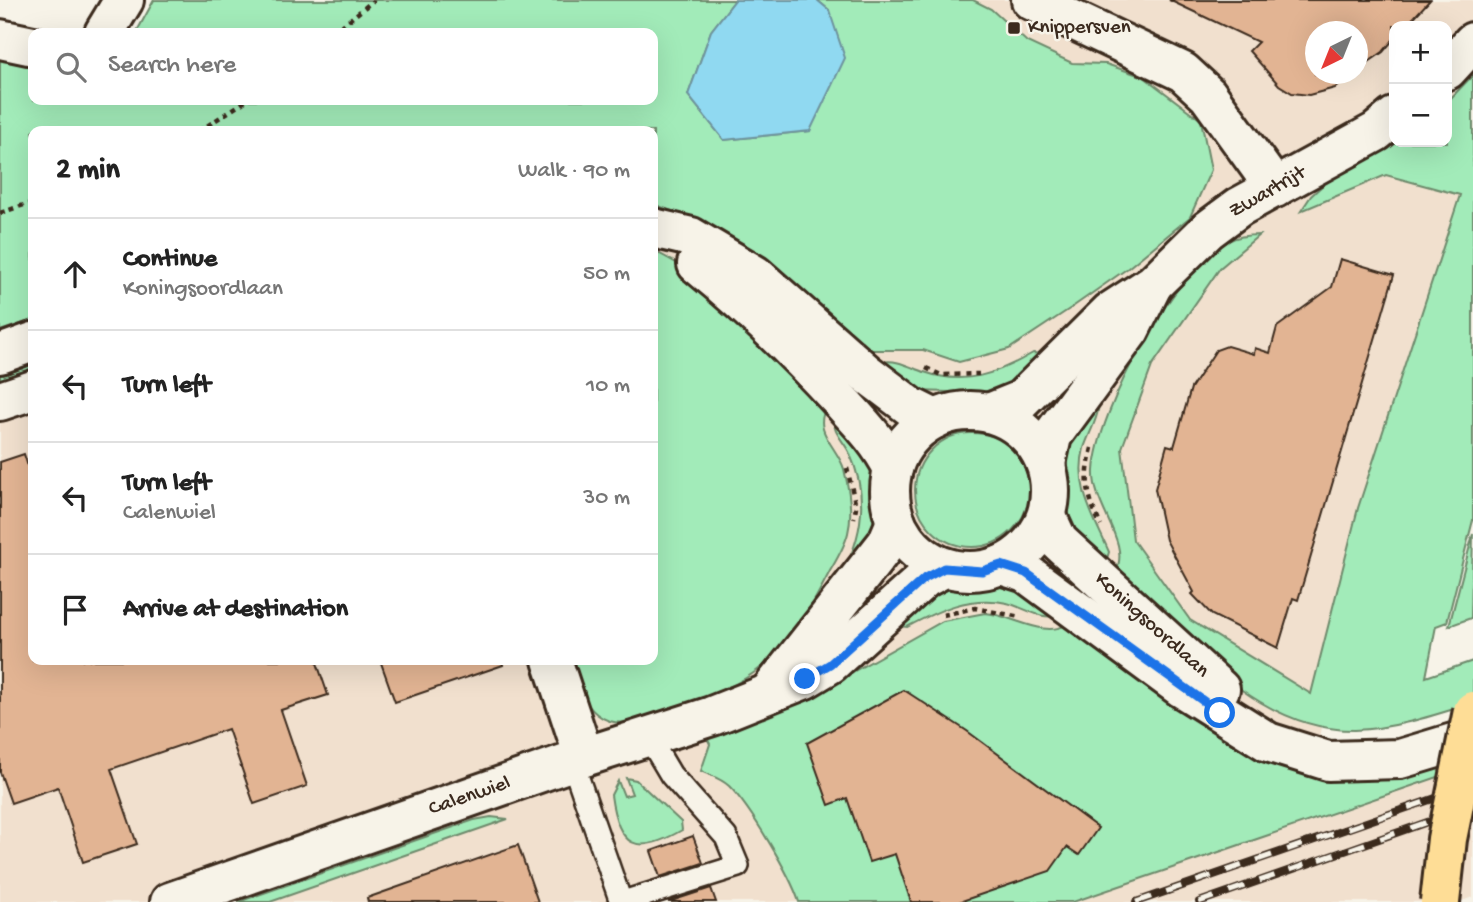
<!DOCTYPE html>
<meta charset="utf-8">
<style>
:root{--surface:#fff;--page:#f6f6f6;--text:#222;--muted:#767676;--line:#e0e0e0}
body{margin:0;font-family:"Gochi Hand",sans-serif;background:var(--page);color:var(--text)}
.controls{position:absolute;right:21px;top:21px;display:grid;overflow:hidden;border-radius:14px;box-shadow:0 7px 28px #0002}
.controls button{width:63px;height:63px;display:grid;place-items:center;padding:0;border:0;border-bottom:2px solid var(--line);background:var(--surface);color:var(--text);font:35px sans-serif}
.compass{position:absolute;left:1305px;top:21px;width:63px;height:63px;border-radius:50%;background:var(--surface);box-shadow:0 7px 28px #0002;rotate:223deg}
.stop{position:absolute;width:21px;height:21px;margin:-16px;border:5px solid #1a73e8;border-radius:50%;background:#fff}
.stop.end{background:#1a73e8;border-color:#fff;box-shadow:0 2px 7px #0008}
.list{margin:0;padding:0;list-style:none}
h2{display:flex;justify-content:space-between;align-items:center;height:91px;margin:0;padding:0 28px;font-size:30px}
h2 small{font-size:23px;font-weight:400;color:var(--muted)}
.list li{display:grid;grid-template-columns:46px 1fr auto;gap:21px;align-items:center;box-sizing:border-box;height:112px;padding:0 28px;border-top:2px solid var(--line)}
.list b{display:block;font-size:26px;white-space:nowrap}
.list p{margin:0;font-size:23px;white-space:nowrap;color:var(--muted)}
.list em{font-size:23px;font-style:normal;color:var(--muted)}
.icon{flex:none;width:38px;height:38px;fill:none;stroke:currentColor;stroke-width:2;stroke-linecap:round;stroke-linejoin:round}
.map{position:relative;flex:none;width:1473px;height:902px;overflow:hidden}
.search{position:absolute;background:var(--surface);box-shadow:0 7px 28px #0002;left:28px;top:28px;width:630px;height:77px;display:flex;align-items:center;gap:18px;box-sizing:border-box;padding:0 24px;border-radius:14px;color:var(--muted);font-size:26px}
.panel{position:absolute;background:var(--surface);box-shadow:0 7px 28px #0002;left:28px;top:126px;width:630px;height:539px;border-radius:14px}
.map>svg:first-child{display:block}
.built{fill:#f1e0ce;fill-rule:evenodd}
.green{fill:#a2ebb9;stroke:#6e8a6c;stroke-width:2}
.water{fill:#90d9f1;stroke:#6e939d;stroke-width:2}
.building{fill:#e2b493;stroke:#3b2a1e;stroke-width:2}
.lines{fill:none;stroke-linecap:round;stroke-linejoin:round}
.service-casing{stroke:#3b2a1e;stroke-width:26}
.minor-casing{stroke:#3b2a1e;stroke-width:44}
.tertiary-casing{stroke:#3b2a1e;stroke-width:44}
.path{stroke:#3b2a1e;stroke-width:4.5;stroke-dasharray:5 5;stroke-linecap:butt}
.service{stroke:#f7f3e8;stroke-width:21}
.minor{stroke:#f7f3e8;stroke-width:38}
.tertiary{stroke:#f7f3e8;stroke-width:38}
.rail-casing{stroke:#3b2a1e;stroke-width:8}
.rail{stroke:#f7f3e8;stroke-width:5;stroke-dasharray:16;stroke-linecap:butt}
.primary-bridge-casing{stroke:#3b2a1e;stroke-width:44;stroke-linecap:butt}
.primary-bridge{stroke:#fedd96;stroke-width:38}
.route{stroke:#1a73e8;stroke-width:9}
.poi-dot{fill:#3b2a1e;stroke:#f7f3e8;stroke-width:2.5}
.labels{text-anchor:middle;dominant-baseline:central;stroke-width:5;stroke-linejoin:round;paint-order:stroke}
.poi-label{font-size:21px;fill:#3b2a1e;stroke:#f7f3e8;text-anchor:start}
.street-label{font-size:21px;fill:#3b2a1e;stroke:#f7f3e8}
</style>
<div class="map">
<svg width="1473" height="902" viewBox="0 0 1473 902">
<rect width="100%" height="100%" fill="#f7f3e8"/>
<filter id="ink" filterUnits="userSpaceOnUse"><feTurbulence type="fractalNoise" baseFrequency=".0143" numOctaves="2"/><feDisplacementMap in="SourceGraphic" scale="14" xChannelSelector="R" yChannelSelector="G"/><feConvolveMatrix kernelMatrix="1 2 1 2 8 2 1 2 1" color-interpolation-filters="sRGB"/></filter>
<g filter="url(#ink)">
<!-- built -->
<g class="built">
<path d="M973,0H1473V202L1335,642L1307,812L1047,902H0V331L33,320V660H653V204L677,213L762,263L859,350H923L959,362L1009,349L1128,268L1106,64L1072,63L1026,42L991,9ZM1394,26H1447V142H1394ZM1316,32H1358V74H1316Z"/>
<polygon points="1473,765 1473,897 1459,902 1073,902"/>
</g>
<!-- green -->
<g class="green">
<polygon points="154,0 735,0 711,31 688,95 724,140 810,131 829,10 817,0 973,0 991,9 1027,42 1072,63 1106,64 1144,77 1201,120 1211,170 1190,217 1128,268 1071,308 1009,349 959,362 923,350 859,350 762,263 677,213 653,204 653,131 33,131 33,320 0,331 0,56 33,63 33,100 653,100 653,33 136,33"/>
<path d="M1473,75V520L1447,622L1436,626L1426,677L1473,661V703C1435,715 1394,729 1354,730C1253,730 1181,635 1116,571C1131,542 1092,506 1094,471C1097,411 1174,269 1228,241C1238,236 1249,235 1259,235L1220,268L1152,366L1122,448L1133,540L1190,620L1311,694L1358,508L1460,195L1386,175L1301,211L1311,196L1324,184L1398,142H1447V102Z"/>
<path d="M653,250L678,264L827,407C811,430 838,448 844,469C849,489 853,513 848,533C845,546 837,559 830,571C810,610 791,647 755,672C724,694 682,706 647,718C594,737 583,698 564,660H653Z"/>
<path d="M1033,353L1045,354L1033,374L993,393H982L917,391L882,362C898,359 909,367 924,372C965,386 997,374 1033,353Z"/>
<polygon points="33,361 33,378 0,389 0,373"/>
<path d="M1099,401C1099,417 1089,433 1084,448C1074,488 1094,517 1109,552L1104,568L1072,527L1068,509V446Z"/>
<path d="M834,418L875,466L876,526L843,572C864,533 868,493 849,452C843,440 832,432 834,418Z"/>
<circle cx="972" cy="490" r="57"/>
<polygon points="1473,534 1471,618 1449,626"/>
<path d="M1009,585L1059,615C1041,621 1024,607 1007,603C969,595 939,610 907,627L900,626L942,587Z"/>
<path d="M985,613C1013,615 1044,639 1068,624L1225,731L1391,769L1473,765L1073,902H799C790,874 750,807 729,786C720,778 711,776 701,771L710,744L707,738L801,701L943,621Z"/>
<path d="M626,778L636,780L681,822L682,830C636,857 618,847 611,795L618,781L624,796L632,794Z"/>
<polygon points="491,817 508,819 270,902 238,902 474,820"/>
</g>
<!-- water -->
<polygon class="water" points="735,0 817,0 829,10 845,58 810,131 724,140 688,95 711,31"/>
<!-- building -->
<g class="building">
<polygon points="1169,0 1430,0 1406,26 1394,26 1394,39 1383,52 1357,70 1357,32 1315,32 1315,74 1353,74 1335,88 1309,95 1292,93 1279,85 1249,51 1258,42"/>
<polygon points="1340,259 1394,275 1298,600 1293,598 1278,648 1212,615 1192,594 1194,592 1166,540 1155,489 1167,445 1174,447 1191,388 1216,350 1227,346 1254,354 1255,348 1270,353 1277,327 1332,287"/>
<polygon points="24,454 33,482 33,660 316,660 328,695 281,710 307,786 254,804 228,729 111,769 137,844 83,862 58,787 11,803 0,772 0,462"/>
<polygon points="380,660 502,660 503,665 395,702"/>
<polygon points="904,690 967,731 1098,828 1079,855 1067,847 1050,871 959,902 911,902 895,854 869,862 847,798 829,805 807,743"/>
<polygon points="693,836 703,863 660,877 651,851"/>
<polygon points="518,845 538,902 368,902 367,898"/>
<polygon points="711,888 716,902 668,902"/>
</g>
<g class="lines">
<!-- service casing -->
<g class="service-casing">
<g id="service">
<polyline points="572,761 621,902"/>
<polyline points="623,902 738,866 726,837 671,775 649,738"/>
</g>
</g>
<!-- minor casing -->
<g class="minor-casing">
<g id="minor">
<polyline points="1031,0 1183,72 1208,95 1275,188"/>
<polyline points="104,33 124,0"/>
<polyline points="0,39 33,46"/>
<polyline points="0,401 33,390"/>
<polyline points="552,660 584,757"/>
<polyline points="771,690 887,543 896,522"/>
<polyline points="170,902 584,757 712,716 805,679 830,664 925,578 944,568"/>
</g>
</g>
<!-- tertiary casing -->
<g class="tertiary-casing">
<g id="tertiary">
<polyline points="1447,70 1473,42"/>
<polyline points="653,228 691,237 755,275 866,373 911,407 935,419"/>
<path d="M697,264C747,305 793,349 837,397C858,420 879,440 893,469"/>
<polyline points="0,354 33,342"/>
<circle cx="970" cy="491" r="80"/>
<polyline points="989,413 1021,400 1110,312 1153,284 1208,230 1239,207 1376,132 1394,117"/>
<polyline points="1046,464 1052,436 1130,330 1152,286"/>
<polyline points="1047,517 1058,541 1220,689"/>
<polyline points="1001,565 1026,573 1182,688 1268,742 1328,761 1400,759 1473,737"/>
</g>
</g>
<!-- path -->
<g class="path">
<polyline points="333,33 374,0"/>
<polyline points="199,131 247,100"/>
<polyline points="0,213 33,202"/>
<polyline points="926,368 941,375 979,374"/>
<path d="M1092,448C1084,481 1087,496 1101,526"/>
<polyline points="847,468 856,507 854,518"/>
<polyline points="943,615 975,608 1020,617"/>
</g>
<!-- service -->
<use href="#service" class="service"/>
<!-- minor -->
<use href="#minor" class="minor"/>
<!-- tertiary -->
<use href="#tertiary" class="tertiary"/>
<!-- rail casing -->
<g class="rail-casing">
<g id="rail">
<polyline points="1136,902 1473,785"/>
<polyline points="1199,902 1473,806"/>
</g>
</g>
<!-- rail -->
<use href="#rail" class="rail"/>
<!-- primary-bridge casing -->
<g class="primary-bridge-casing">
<polyline id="primary-bridge" points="1440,902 1447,839 1473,711"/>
</g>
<!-- primary-bridge -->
<use href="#primary-bridge" class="primary-bridge"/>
</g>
</g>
<g class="lines" filter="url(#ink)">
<!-- route -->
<polyline class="route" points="805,679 830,664 925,578 944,568 982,571 1001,565 1026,573 1220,713"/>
</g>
<!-- markers -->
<rect class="poi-dot" x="1007" y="21" width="14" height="14" rx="3.5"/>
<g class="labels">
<!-- poi labels -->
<g class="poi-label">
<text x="1028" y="28">Knippersven</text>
</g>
<!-- street labels -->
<g class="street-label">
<text transform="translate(1268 193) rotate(-30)">Zwartrijt</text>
<text transform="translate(1151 626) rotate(42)">Koningsoordlaan</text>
<text transform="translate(470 797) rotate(-19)">Calenwiel</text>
</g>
</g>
</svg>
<div class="controls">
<button>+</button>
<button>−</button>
</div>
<svg class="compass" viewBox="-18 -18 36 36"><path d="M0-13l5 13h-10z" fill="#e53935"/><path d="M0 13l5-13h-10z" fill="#767676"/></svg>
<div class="stop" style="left:1220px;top:713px"></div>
<div class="stop end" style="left:805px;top:679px"></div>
<div class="search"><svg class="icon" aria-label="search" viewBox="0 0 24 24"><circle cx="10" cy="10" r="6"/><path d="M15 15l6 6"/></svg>Search here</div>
<section class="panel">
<h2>2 min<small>Walk · 90 m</small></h2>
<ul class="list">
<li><svg class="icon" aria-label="ahead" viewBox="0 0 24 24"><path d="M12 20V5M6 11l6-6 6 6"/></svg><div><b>Continue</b><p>Koningsoordlaan</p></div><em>50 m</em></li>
<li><svg class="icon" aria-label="left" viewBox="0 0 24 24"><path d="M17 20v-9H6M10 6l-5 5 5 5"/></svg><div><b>Turn left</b></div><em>10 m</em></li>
<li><svg class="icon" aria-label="left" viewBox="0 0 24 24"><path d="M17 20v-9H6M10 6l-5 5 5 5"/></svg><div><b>Turn left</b><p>Calenwiel</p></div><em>30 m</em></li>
<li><svg class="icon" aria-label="arrive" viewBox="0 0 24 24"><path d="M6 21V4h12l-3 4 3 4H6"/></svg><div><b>Arrive at destination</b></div></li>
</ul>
</section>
</div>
